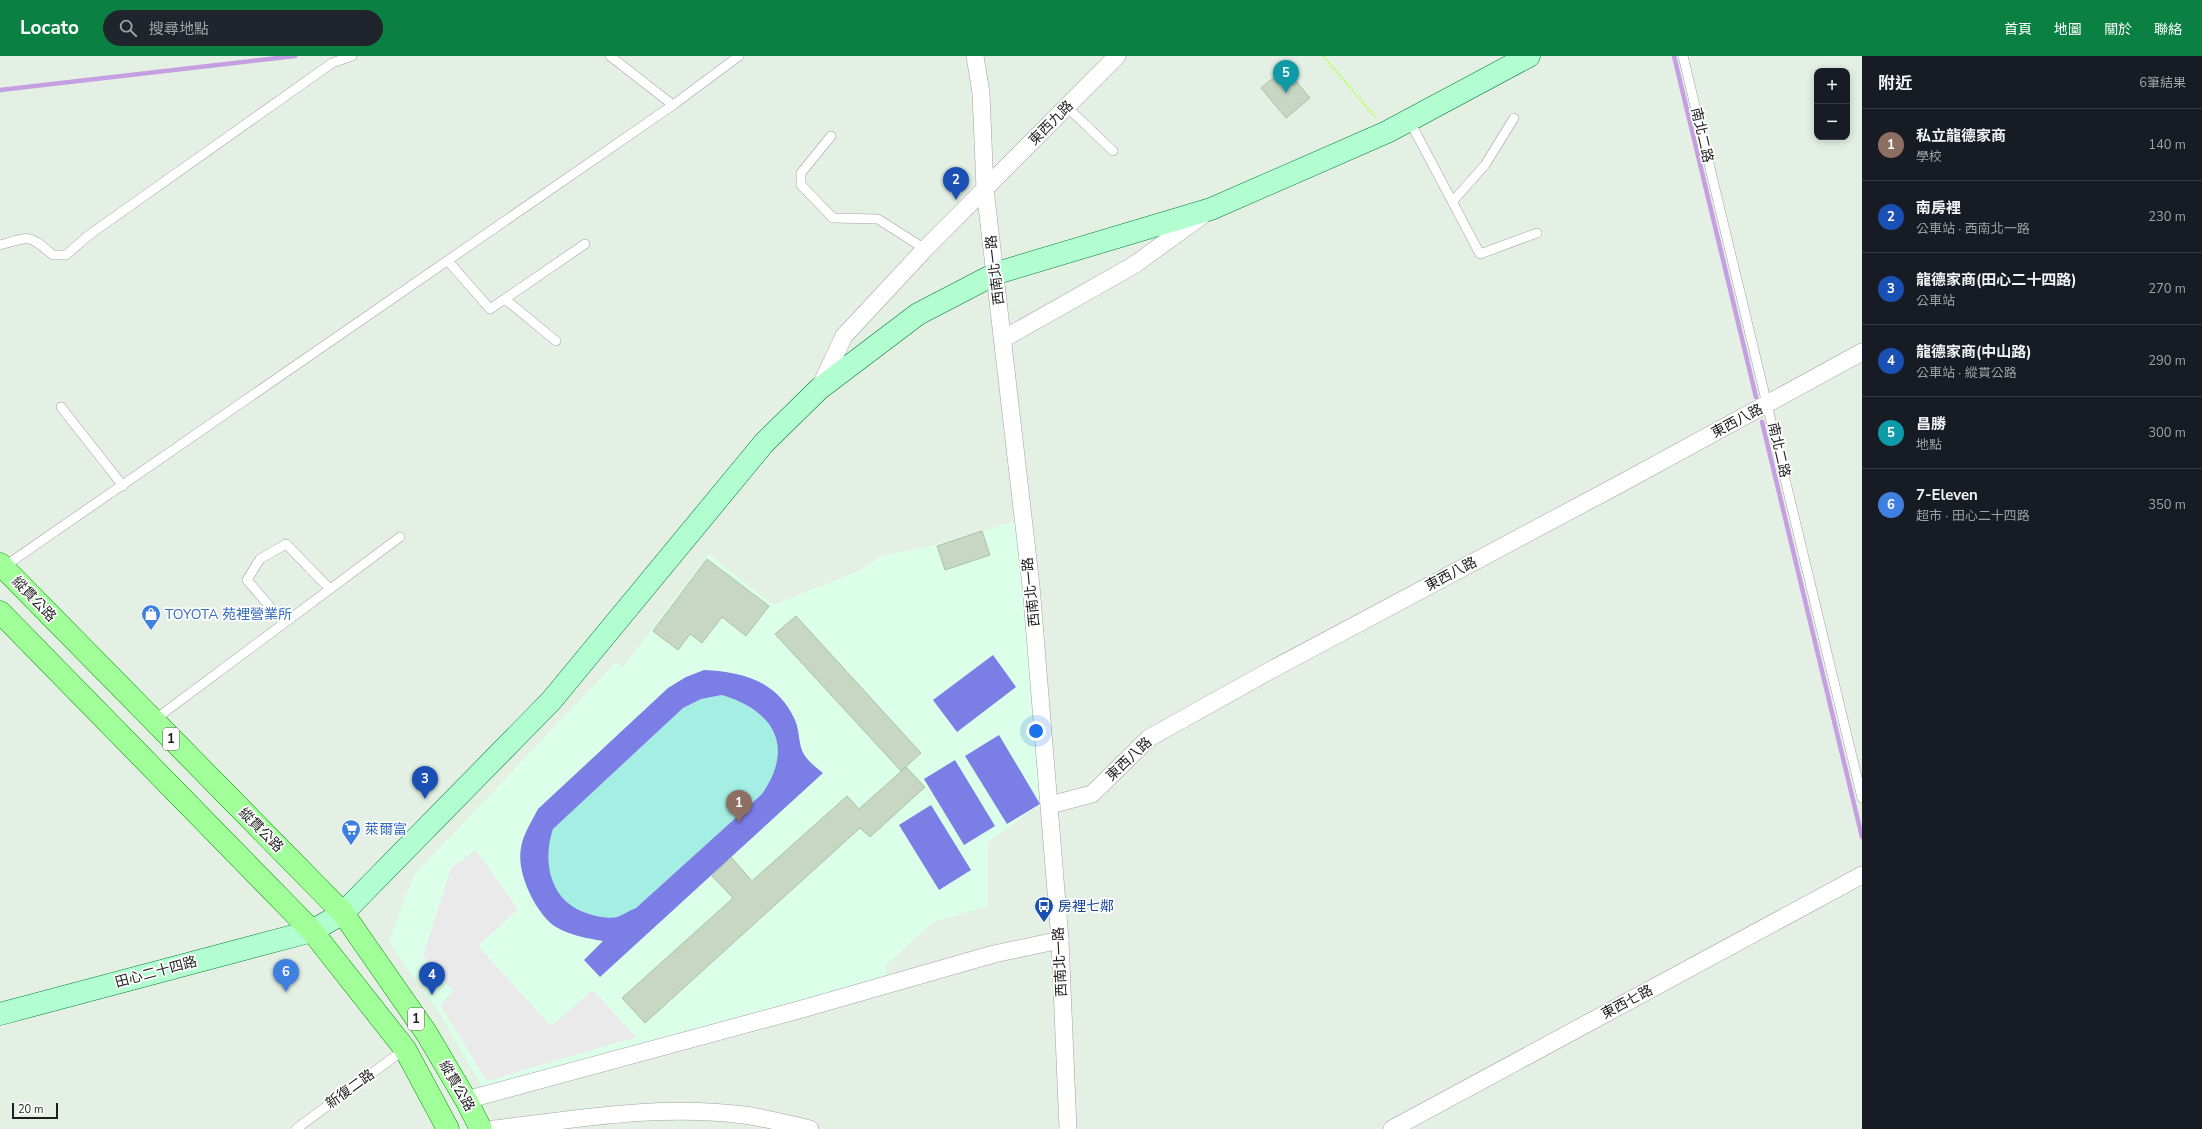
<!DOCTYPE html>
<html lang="zh-TW">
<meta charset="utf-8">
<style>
:root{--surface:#171b24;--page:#20242c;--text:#f1f3f6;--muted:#9ea1a6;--line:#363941;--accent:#0b8043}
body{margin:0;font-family:"Nunito Sans","Noto Sans TC",sans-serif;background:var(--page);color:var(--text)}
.controls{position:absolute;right:12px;top:12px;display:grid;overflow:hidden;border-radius:8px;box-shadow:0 2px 10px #0003}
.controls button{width:36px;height:36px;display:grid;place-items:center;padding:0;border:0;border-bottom:1px solid var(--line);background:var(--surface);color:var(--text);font:20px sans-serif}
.scale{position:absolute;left:12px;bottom:10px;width:46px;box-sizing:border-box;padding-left:4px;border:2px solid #1e1e1e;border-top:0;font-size:11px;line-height:14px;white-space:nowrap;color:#1e1e1e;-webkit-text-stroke:3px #fff;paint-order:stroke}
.you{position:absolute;left:1036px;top:675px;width:14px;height:14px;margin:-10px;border:3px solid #fff;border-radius:50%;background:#1a73e8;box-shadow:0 0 0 6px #1a73e833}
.badge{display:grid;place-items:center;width:26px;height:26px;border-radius:50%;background:var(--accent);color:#fff;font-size:13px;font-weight:700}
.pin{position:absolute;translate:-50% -33px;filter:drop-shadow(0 1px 2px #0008)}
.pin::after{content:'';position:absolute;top:21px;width:14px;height:12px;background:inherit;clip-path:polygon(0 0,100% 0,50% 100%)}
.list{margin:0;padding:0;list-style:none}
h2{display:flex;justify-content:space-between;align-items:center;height:52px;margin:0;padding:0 16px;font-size:17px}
h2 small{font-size:13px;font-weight:400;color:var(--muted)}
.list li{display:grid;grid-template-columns:26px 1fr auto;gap:12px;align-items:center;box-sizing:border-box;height:72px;padding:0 16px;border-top:1px solid var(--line)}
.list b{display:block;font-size:15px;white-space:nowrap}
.list p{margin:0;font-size:13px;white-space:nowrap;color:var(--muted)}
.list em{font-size:13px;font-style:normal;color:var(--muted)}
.icon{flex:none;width:22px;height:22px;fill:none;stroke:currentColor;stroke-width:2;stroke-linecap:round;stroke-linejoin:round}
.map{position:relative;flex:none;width:1862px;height:1073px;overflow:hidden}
header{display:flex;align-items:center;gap:24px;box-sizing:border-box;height:56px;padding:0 20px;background:var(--accent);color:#fff}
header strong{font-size:19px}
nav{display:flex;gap:22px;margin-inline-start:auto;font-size:14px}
.search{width:280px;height:36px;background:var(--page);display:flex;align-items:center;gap:10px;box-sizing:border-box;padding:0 14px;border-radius:22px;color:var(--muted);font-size:15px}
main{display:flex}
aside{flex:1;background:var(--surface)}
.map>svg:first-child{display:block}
.education{fill:#dcffe9}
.grass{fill:#a4eee4}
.pitch{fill:#7a7ee5;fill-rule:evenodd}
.parking{fill:#eaeaea}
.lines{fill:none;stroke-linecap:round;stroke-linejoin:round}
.stream{stroke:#c59fe1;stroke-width:4.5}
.building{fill:#c7d7c3;stroke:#aac2a4}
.lane-casing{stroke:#a2a2a2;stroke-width:10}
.street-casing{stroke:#a2a2a2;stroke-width:18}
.secondary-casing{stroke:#007938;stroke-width:23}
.primary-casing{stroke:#009703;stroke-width:23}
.path{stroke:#b8ff64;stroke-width:2.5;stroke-dasharray:2 2;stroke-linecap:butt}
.lane{stroke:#fff;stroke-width:9}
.street{stroke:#fff;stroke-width:17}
.secondary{stroke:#b2fed1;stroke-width:22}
.primary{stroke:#a0ff98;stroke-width:22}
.labels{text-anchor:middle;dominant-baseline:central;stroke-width:3.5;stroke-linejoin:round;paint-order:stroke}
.shield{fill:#fff;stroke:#626262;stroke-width:1}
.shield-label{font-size:13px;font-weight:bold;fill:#1e1e1e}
.street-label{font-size:14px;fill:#1e1e1e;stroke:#fff}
.shop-label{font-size:14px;fill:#366cbe;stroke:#fff;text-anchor:start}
.transit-label{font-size:14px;fill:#164399;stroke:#fff;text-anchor:start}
</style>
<header>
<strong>Locato</strong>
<div class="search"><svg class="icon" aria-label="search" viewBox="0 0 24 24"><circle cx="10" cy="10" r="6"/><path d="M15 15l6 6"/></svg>搜尋地點</div>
<nav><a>首頁</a><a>地圖</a><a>關於</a><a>聯絡</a></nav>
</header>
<main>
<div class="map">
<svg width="1862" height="1073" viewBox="0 0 1862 1073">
<rect width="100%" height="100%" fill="#e3f0e3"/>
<!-- education -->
<polygon class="education" points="1017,465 1025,542 1041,748 988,786 988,850 933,866 885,910 888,922 483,1032 438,955 389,886 410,829 415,818 615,607 623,611 709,498 773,549 859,515 881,500 934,489"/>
<!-- grass -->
<path class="grass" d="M722,639C774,656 795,689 762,738L636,852C630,854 623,859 617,861C607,863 595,860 586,857C550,845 542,806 553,773L683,652L701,643Z"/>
<!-- pitch -->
<g class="pitch">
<polygon points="993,599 1016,631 957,676 933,644"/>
<path d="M704,614C744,616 777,625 795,664C800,675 798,691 805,700C809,706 817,712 823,717L600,921L584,904L603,885C587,882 571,880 556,871C536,858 516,817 521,792C523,778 532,765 538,753L668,632L686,621ZM722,639C774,655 795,690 762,738L636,852C630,854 623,859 617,861C607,863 595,860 586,857C550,845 542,806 553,773L683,652L701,643Z"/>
<polygon points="999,679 1040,748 1007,768 965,700"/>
<polygon points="955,704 995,770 964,789 924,723"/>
<polygon points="931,749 971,814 939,834 899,769"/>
</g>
<!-- parking -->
<polygon class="parking" points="476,794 518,853 478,890 551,970 593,934 636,981 487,1025 440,949 453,935 423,900 451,812"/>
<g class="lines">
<!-- stream -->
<g class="stream">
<polyline points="1674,0 1756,341"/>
<polyline points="0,34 295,0"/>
<polyline points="1762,366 1862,781"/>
</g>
</g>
<!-- building -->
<g class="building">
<polygon points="1285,12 1310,42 1286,62 1261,32"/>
<polygon points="982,475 990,499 945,514 937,490"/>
<polygon points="707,503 769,550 746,580 722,561 702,587 690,578 678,594 653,575"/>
<polygon points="796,560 921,697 901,715 775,578"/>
<polygon points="906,711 925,731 870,781 860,772 645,967 622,942 733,842 712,820 731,801 752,825 847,740 859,753"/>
</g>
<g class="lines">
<!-- lane casing -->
<g class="lane-casing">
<g id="lane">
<polyline points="610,0 673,49"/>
<polyline points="1683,0 1862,742"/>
<polyline points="1067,51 1113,95"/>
<polyline points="1409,64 1480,198 1537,177"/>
<polyline points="831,80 801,117 801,129 833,162 878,163 925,193"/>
<polyline points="1453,145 1485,109 1514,62"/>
<path d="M0,189C31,180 28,178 53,199H66L89,179L332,7L352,0"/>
<polyline points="448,205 490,253 585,188"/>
<polyline points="505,243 556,285"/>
<polyline points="61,351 123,430"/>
<polyline points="2,512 673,49 739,0"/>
<polyline points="284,567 247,524 260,503 286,488 330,533"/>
<polyline points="154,664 400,481"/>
<polyline points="296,1073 405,993"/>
</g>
</g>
<!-- street casing -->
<g class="street-casing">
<g id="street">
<polyline points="975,0 981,37 985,133 1031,530 1060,884 1068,1073"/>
<polyline points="1003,283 1134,209 1203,159"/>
<polyline points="819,333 844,280 925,193 1117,0"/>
<polyline points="1050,749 1092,738 1149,682 1271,614 1620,428 1862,296"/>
<polyline points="466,1044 802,953 994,898 1060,884"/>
<path d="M494,1073C577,1063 661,1048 744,1059C766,1062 788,1068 810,1073"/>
<polyline points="1392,1073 1862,819"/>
</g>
</g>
<!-- secondary casing -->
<g class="secondary-casing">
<polyline id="secondary" points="0,958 312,875 343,857 551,645 764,387 819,333 918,258 997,217 1211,153 1387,76 1529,0"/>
</g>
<!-- primary casing -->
<g class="primary-casing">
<g id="primary">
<polyline points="0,508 343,857 427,978 466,1044 481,1073"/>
<polyline points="0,556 312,875 405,993 448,1073"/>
</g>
</g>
<!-- path -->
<polyline class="path" points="1323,0 1376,62"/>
<!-- lane -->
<use href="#lane" class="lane"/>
<!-- street -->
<use href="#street" class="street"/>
<!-- secondary -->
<use href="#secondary" class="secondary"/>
<!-- primary -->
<use href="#primary" class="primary"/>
</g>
<!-- icons -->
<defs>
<g id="shop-pin" transform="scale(1)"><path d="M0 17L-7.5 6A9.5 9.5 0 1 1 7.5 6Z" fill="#3f7fe0" stroke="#fff"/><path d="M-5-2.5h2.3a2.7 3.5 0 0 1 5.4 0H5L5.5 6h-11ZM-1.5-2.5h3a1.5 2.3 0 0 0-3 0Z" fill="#fff"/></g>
<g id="supermarket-pin" transform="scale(1)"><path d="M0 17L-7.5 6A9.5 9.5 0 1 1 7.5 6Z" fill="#3f7fe0" stroke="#fff"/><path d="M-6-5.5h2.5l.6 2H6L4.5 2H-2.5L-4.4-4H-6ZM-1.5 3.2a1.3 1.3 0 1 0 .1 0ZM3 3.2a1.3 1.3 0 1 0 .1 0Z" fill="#fff"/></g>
<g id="bus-pin" transform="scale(1)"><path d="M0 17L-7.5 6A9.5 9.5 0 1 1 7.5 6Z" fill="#1a4fb4" stroke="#fff"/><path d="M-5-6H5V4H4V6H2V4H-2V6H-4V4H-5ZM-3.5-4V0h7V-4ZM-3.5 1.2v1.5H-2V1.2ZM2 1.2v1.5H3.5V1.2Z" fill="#fff"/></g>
</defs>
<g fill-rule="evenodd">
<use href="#shop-pin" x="151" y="558"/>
<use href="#supermarket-pin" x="351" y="773"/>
<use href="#bus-pin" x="1044" y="850"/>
</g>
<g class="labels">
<!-- shield labels -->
<g class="shield">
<rect x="163" y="672" width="16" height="22" rx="3"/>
<rect x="408" y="952" width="16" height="22" rx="3"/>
</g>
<g class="shield-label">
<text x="171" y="683">1</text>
<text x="416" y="963">1</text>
</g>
<!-- street labels -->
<g class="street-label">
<text transform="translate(1051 67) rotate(-45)">東西九路</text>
<text transform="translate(1702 79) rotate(77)">南北二路</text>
<text transform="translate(995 214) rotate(-97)">西南北一路</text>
<text transform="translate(1737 365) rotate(-28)">東西八路</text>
<text transform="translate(1779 394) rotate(77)">南北二路</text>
<text transform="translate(1451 518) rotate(-28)">東西八路</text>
<text transform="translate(1031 536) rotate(-96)">西南北一路</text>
<text transform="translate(34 543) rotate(46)">縱貫公路</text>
<text transform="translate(1129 703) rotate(-43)">東西八路</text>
<text transform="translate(261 774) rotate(45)">縱貫公路</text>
<text transform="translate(1060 906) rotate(-93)">西南北一路</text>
<text transform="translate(156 916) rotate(-15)">田心二十四路</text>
<text transform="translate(1627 946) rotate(-28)">東西七路</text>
<text transform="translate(457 1030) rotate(60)">縱貫公路</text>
<text transform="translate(350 1033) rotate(-36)">新復二路</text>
</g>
<!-- shop labels -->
<g class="shop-label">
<text x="165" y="558">TOYOTA 苑裡營業所</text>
<text x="365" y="773">萊爾富</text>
</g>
<!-- transit labels -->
<g class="transit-label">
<text x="1058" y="850">房裡七鄰</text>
</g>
</g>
</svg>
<div class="controls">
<button>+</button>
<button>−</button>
</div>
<div class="scale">20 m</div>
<div class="you"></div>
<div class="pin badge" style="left:739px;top:767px;background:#8d6e63">1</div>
<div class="pin badge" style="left:956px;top:144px;background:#1a4fb4">2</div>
<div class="pin badge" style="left:425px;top:743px;background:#1a4fb4">3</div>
<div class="pin badge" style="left:432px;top:939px;background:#1a4fb4">4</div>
<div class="pin badge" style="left:1286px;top:37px;background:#0f9aa8">5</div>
<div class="pin badge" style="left:286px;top:936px;background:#3f7fe0">6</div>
</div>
<aside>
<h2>附近<small>6筆結果</small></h2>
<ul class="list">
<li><span class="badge" style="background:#8d6e63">1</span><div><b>私立龍德家商</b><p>學校</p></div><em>140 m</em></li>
<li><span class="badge" style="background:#1a4fb4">2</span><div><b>南房裡</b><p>公車站 · 西南北一路</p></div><em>230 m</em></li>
<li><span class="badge" style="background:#1a4fb4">3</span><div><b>龍德家商(田心二十四路)</b><p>公車站</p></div><em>270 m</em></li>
<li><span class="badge" style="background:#1a4fb4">4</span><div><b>龍德家商(中山路)</b><p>公車站 · 縱貫公路</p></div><em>290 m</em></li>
<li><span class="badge" style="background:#0f9aa8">5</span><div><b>昌勝</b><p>地點</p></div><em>300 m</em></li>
<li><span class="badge" style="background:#3f7fe0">6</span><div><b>7-Eleven</b><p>超市 · 田心二十四路</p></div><em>350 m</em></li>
</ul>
</aside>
</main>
